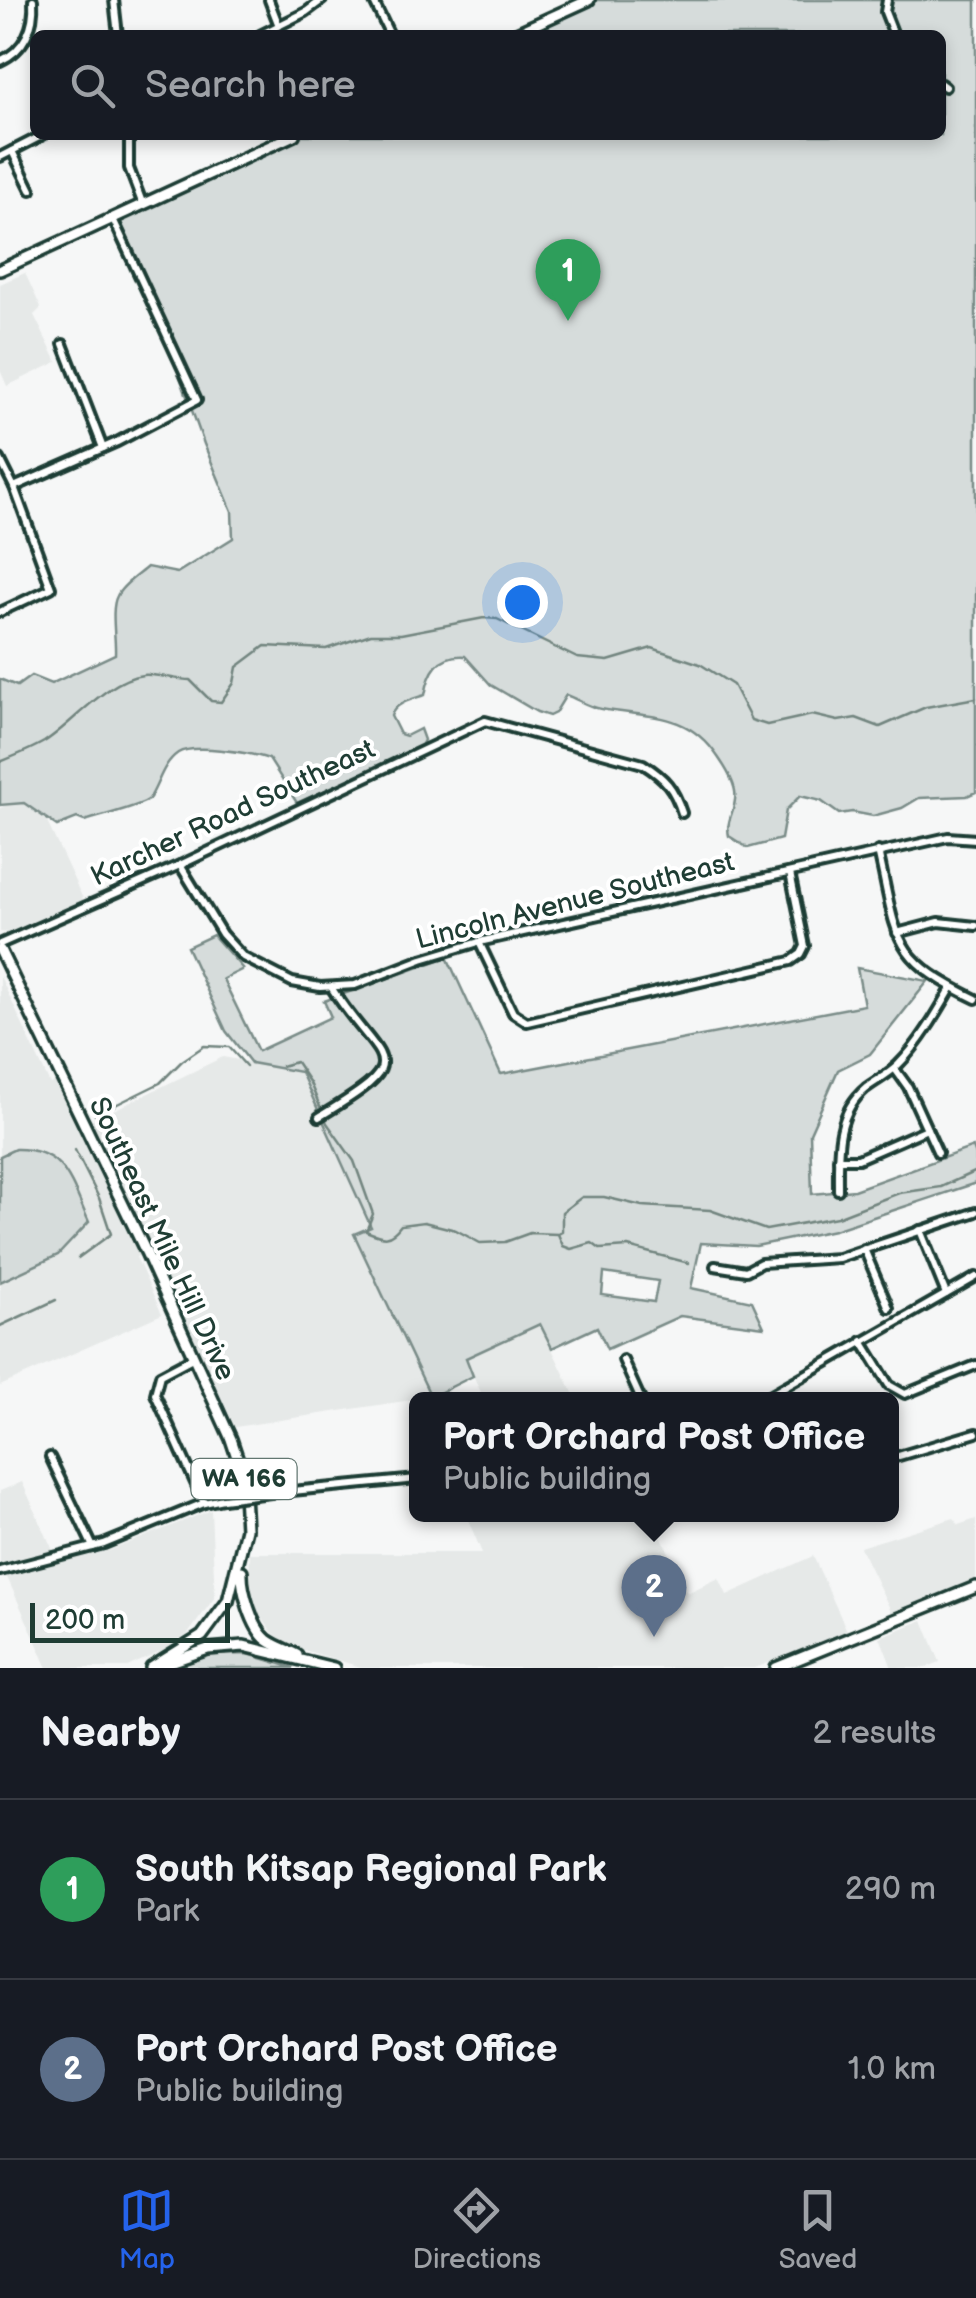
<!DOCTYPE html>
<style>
:root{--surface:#171b24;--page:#20242c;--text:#f1f3f6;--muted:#9ea1a6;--line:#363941;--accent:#2563eb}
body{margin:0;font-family:"Balsamiq Sans",sans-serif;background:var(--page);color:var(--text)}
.scale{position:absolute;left:30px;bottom:25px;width:200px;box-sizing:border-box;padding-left:10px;border:5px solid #1f3d34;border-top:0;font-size:28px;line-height:35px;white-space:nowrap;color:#1f3d34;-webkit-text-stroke:8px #fff;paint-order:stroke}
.you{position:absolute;left:522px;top:602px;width:35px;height:35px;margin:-25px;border:8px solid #fff;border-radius:50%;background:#1a73e8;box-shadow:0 0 0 15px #1a73e833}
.badge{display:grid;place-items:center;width:65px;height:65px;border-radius:50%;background:var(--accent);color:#fff;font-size:32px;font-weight:700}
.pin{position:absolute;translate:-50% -82px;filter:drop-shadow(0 2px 5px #0008)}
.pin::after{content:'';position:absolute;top:52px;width:35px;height:30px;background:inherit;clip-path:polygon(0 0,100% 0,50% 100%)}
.popup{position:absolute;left:409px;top:1392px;width:490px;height:130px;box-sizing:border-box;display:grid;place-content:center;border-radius:15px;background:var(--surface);filter:drop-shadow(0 2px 8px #0005);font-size:32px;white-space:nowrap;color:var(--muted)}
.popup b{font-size:38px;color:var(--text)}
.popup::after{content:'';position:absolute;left:50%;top:100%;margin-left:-20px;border:20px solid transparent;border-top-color:var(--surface)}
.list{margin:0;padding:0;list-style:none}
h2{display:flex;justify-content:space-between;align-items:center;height:130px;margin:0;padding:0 40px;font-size:42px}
h2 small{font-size:32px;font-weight:400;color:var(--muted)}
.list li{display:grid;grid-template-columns:65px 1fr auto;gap:30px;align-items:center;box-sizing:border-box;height:180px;padding:0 40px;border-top:2px solid var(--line)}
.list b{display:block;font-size:38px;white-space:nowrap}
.list p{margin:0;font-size:32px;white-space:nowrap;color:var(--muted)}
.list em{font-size:32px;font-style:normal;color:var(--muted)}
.icon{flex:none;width:55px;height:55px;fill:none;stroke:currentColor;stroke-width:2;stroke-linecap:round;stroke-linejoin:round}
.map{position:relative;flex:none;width:976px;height:1668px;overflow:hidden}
.search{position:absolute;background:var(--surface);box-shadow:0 5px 15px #0003;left:30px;right:30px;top:30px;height:110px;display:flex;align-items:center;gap:25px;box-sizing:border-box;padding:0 35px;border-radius:15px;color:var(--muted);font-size:38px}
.sheet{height:490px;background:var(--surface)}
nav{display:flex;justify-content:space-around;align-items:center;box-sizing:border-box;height:140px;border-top:2px solid var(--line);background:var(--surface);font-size:28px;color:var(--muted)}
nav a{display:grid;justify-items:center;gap:5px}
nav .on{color:var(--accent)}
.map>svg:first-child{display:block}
.built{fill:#e6e9e8}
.green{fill:#d6dcdb;stroke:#7a8c88;stroke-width:2.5;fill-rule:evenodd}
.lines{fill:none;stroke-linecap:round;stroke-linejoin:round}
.stream{stroke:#72857f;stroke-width:2.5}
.minor-casing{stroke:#1f3d34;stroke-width:14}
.major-casing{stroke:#1f3d34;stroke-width:16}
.minor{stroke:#fff;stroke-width:6}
.major{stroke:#fff;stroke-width:9}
.minor-bridge-casing{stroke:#1f3d34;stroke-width:14;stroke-linecap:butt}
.minor-bridge{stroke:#fff;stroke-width:6}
.labels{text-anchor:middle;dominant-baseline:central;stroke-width:8;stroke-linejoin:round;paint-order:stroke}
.shield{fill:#fff;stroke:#627771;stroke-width:2.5}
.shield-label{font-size:25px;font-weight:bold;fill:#1f3d34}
.street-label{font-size:28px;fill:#1f3d34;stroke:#fff}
</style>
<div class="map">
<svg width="976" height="1668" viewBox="0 0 976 1668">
<rect width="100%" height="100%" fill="#f6f7f7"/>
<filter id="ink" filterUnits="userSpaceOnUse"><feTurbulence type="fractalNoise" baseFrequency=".01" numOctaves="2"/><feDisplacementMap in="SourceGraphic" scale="20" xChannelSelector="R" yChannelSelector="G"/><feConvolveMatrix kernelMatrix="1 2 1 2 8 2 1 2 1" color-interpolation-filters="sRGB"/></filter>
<g filter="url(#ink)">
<!-- built -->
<g class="built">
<polygon points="25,273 41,308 34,315 57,362 7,386 0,370 0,284"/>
<polygon points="33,792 84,901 11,933 0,932 0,808"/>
<polygon points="0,976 50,1084 61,1079 146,1252 136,1257 162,1314 0,1386"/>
<polygon points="223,1057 301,1072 371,1228 354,1235 431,1397 235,1427 91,1121"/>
<polygon points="540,1324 576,1399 484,1399 465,1358"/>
<polygon points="22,1482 56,1557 0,1571 0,1491"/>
<polygon points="211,1510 215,1597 188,1634 165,1650 125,1668 48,1668 6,1575 111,1550"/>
<polygon points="466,1515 652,1515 687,1593 719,1578 727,1595 813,1556 848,1633 755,1668 364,1668 290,1646 272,1632 254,1607 249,1585 250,1553 482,1553"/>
<polygon points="954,1518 958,1525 976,1519 976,1580 893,1615 860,1547"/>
<polygon points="923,1620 940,1662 925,1668 892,1668 880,1637"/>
</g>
<!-- green -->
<g class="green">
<path d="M589,0H976V792L967,796L919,798L902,808L873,816L852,812L839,814L821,801L800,796L786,810L781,839L748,848L729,836C725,819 738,808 735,791C733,779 725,767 718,757C687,711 650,718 601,709C589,707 577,699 566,695L555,713L549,716L537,712L491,685L465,656C438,654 429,672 425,695C412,699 395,703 391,716L400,734L406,736L420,729L424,740L420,748L297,803L269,759C251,753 193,743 178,753C162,764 159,784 149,799C145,805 94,818 84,821L77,818L57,826L24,803L0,805V679L17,686L31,676L51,684L115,654C116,638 110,609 117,596C122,585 138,575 147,567L177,573L233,538L232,511L204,444L160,321L113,219L294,135H941V35H512Z"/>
<path d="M213,935L243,969L223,979L258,1051L331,1017L324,1001L447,957L501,1074L864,1005L857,968L928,981L870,1054L838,1070L810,1133L812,1194L854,1190L973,1147L976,1155V1183L834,1230L756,1246L701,1243L691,1288L752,1301L764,1327L680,1316L607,1349L597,1327L552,1348L540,1324L466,1358L473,1376L431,1397L354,1234L371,1227L301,1072L251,1063L226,1031L187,947ZM604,1273L658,1281L654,1302L602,1295Z"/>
<path d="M15,1149C65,1148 71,1183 89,1222L58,1255L0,1282V1156Z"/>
<polygon points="248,1654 294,1668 171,1668 207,1655"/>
</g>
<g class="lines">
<!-- stream -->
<g class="stream">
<path d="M0,762C15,756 30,750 44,742C73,724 107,679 143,675C152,673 178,680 190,680L211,701L221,702L234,683L237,667L265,646L326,649L371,634H401L484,618L497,619L577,658L608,661L652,648L700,664L733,685L751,720L767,725L812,715L838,721L856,718L880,727L926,707L976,698"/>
<path d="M281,1066L296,1062L310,1083L327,1123L354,1161L373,1214L366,1231C383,1238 389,1241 401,1225L424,1222L456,1230L480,1243L505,1242L530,1233L558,1234"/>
<polyline points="95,1115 160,1083 182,1061 204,1046 229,1047 246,1066"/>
<polyline points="75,1150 99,1198 111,1234 78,1258"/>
<polyline points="689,1263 628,1247 600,1249 592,1243 571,1249 563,1246 558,1234 562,1232 562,1212 582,1197 604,1197 642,1206 710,1210 766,1230 837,1217 899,1193 941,1187 976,1171"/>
<polyline points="0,1326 56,1300"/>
</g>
<!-- minor casing -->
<g class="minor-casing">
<g id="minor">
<polyline points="114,0 118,35"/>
<polyline points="269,0 279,26"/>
<polyline points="373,0 390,35"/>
<polyline points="887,0 885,12 894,35"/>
<polyline points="260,35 306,12 322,0"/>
<path d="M0,61C25,50 35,26 33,0"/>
<polyline points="941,84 945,87"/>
<polyline points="129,135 129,168 143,205"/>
<polyline points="12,151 31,190"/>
<polyline points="0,157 43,135"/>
<polyline points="63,344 103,448"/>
<polyline points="0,459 14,487 51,588 0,612"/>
<polyline points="14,487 117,442 197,400 113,219"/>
<path d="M878,851C898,938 889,957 976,999"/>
<polyline points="180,865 222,934 243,957 292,982 320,987 355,985 422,959 479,942 948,837 976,839"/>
<polyline points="897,933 939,922 976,926"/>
<polyline points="479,942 513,1013 527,1022 791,961 801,954 805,946 790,873"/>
<path d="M0,944L180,865L485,721L643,764C665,778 674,788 682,813"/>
<polyline points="895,1069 908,1087 938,1153"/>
<path d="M319,1117C421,1056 380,1066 331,987"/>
<polyline points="838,1159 858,1159 927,1129"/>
<path d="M838,1190C838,1153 835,1114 866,1088C877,1080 889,1074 898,1065C920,1043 937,1013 952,987"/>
<polyline points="920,1230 946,1294"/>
<polyline points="864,1249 889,1308"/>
<polyline points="715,1266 746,1271 761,1263 839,1258 976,1212"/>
<polyline points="862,1341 889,1385 905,1394 976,1365"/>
<polyline points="194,1357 160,1375 155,1394 204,1503"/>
<polyline points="623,1360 641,1400"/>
<polyline points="761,1400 976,1277"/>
<polyline points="50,1457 93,1547"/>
<polyline points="892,1458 976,1433"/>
<polyline points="271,1493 417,1479"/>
<polyline points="0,1571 104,1544 204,1503 223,1499"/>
</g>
</g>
<!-- major casing -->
<g class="major-casing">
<g id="major">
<polyline points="512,35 589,0"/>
<polyline points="0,270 294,135"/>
<polyline points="0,950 146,1252 231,1439 243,1475 246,1529 228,1601 202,1636 151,1668"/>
<path d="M242,1571C241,1589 252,1628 267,1640C275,1646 287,1650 297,1655"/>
<polyline points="165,1664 208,1649 244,1646 334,1668"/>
<polyline points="776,1668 976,1587"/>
</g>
</g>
<!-- minor -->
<use href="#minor" class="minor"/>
<!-- major -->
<use href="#major" class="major"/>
<!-- minor-bridge casing -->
<g class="minor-bridge-casing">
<polyline id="minor-bridge" points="223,1499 271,1493"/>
</g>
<!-- minor-bridge -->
<use href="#minor-bridge" class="minor-bridge"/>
</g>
</g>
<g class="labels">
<!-- shield labels -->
<rect class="shield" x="191.5" y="1459" width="105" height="40" rx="8"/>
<g class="shield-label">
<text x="244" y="1479">WA 166</text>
</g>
<!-- street labels -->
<g class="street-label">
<text transform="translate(233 813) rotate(-25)">Karcher Road Southeast</text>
<text transform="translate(575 901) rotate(-14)">Lincoln Avenue Southeast</text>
<text transform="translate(162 1239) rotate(65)">Southeast Mile Hill Drive</text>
</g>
</g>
</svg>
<div class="scale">200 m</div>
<div class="you"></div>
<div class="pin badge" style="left:568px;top:321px;background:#2e9e5b">1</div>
<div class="pin badge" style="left:654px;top:1637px;background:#5c6f8a">2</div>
<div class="popup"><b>Port Orchard Post Office</b>Public building</div>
<div class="search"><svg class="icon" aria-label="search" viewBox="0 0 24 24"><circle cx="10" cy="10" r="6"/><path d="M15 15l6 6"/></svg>Search here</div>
</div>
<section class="sheet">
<h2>Nearby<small>2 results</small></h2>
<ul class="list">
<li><span class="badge" style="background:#2e9e5b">1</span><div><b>South Kitsap Regional Park</b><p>Park</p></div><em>290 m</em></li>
<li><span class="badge" style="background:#5c6f8a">2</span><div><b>Port Orchard Post Office</b><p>Public building</p></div><em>1.0 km</em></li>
</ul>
</section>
<nav>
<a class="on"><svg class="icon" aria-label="map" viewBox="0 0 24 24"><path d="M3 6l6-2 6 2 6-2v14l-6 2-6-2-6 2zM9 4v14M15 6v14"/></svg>Map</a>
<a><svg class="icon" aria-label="directions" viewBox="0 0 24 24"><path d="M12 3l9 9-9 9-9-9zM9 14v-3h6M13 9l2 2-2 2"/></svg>Directions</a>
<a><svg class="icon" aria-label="saved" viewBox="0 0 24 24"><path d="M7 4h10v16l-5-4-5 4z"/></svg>Saved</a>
</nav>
